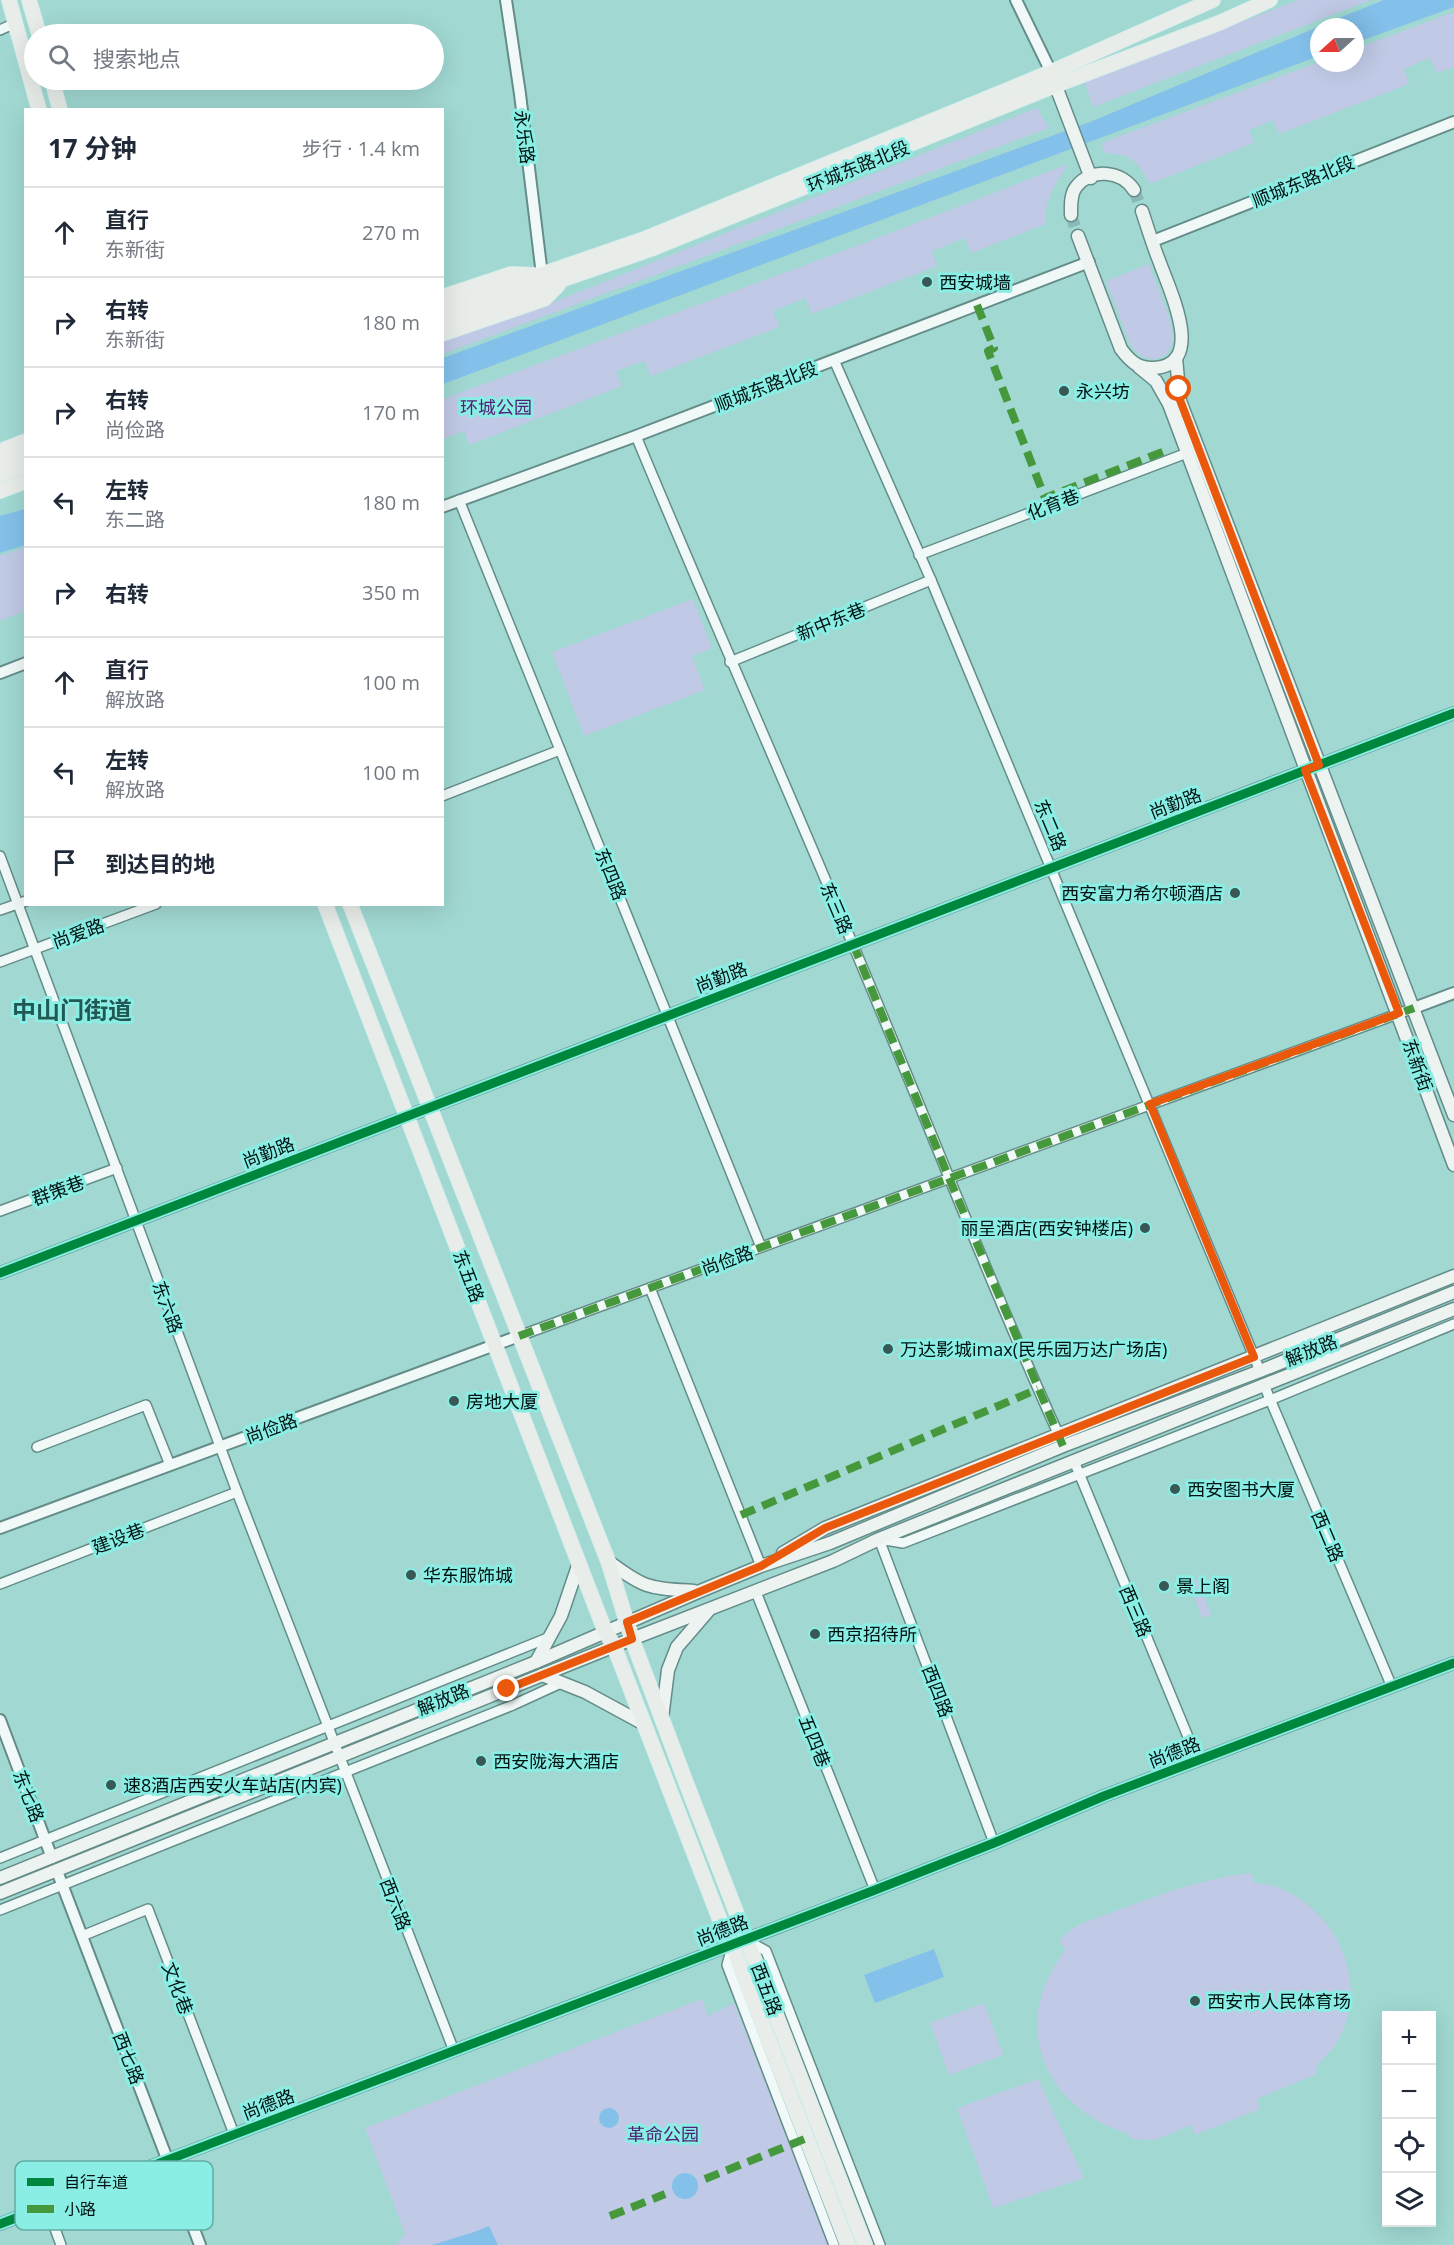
<!DOCTYPE html>
<html lang="zh">
<meta charset="utf-8">
<style>
:root{--surface:#fff;--page:#f2f2f3;--text:#1f2937;--muted:#747a83;--line:#e0e1e3}
body{margin:0;font-family:"Open Sans","Noto Sans SC",sans-serif;background:var(--page);color:var(--text)}
.controls{position:absolute;right:18px;bottom:18px;display:grid;overflow:hidden;border-radius:0px;box-shadow:0 6px 24px #0002}
.controls button{width:54px;height:54px;display:grid;place-items:center;padding:0;border:0;border-bottom:2px solid var(--line);background:var(--surface);color:var(--text);font:30px sans-serif}
.compass{position:absolute;left:1310px;top:18px;width:54px;height:54px;border-radius:50%;background:var(--surface);box-shadow:0 6px 24px #0002;rotate:249deg}
.stop{position:absolute;width:18px;height:18px;margin:-14px;border:4px solid #ea580c;border-radius:50%;background:#fff}
.stop.end{background:#ea580c;border-color:#fff;box-shadow:0 2px 6px #0008}
.list{margin:0;padding:0;list-style:none}
h2{display:flex;justify-content:space-between;align-items:center;height:78px;margin:0;padding:0 24px;font-size:26px}
h2 small{font-size:20px;font-weight:400;color:var(--muted)}
.list li{display:grid;grid-template-columns:39px 1fr auto;gap:18px;align-items:center;box-sizing:border-box;height:90px;padding:0 24px;border-top:2px solid var(--line)}
.list b{display:block;font-size:22px;white-space:nowrap}
.list p{margin:0;font-size:20px;white-space:nowrap;color:var(--muted)}
.list em{font-size:20px;font-style:normal;color:var(--muted)}
.icon{flex:none;width:33px;height:33px;fill:none;stroke:currentColor;stroke-width:2;stroke-linecap:round;stroke-linejoin:round}
.map{position:relative;flex:none;width:1454px;height:2245px;overflow:hidden}
.search{position:absolute;background:var(--surface);box-shadow:0 6px 24px #0002;left:24px;top:24px;width:420px;height:66px;display:flex;align-items:center;gap:15px;box-sizing:border-box;padding:0 21px;border-radius:33px;color:var(--muted);font-size:22px}
.panel{position:absolute;background:var(--surface);box-shadow:0 6px 24px #0002;left:24px;top:108px;width:420px;height:798px;border-radius:0px}
.map>svg:first-child{display:block}
.green{fill:#c0c9e5}
.water{fill:#83c0ea}
.lines{fill:none;stroke-linecap:round;stroke-linejoin:round}
.secondary-tunnel{stroke:#89bab5;stroke-width:12;stroke-dasharray:12 6;stroke-linecap:butt}
.minor-casing{stroke:#648d89;stroke-width:12}
.tertiary-casing{stroke:#648d89;stroke-width:14}
.secondary-casing{stroke:#648d89;stroke-width:15}
.primary-casing{stroke:#d5edeb;stroke-width:16}
.minor{stroke:#f1f9f8;stroke-width:9}
.tertiary{stroke:#f1f9f8;stroke-width:10}
.secondary{stroke:#edf3f1;stroke-width:12}
.primary{stroke:#e8ede9;stroke-width:14}
.quiet{stroke:#46983c;stroke-width:8;stroke-dasharray:15 8;stroke-linecap:butt}
.cycleway-casing{stroke:#8aeee5;stroke-width:13}
.cycleway{stroke:#00873e;stroke-width:9}
.route{stroke:#ea580c;stroke-width:8}
.poi-dot{fill:#385755;stroke:#8aeee5;stroke-width:2}
.labels{text-anchor:middle;dominant-baseline:central;stroke-width:6;stroke-linejoin:round;paint-order:stroke}
.street-label{font-size:18px;fill:#001211;stroke:#8aeee5}
.poi-label{font-size:18px;fill:#001211;stroke:#8aeee5;text-anchor:start}
.park-label{font-size:18px;fill:#532075;stroke:#8aeee5}
.district-label{font-size:24px;font-weight:bold;fill:#225853;stroke:#8aeee5}
.key{fill:#8aeee5;stroke:#61aca5;stroke-width:1.5}
.key-label{font-size:16px;fill:#001211}
</style>
<div class="map">
<svg width="1454" height="2245" viewBox="0 0 1454 2245">
<rect width="100%" height="100%" fill="#a1d8d2"/>
<!-- green -->
<g class="green">
<polygon points="1299,0 1371,0 1093,107 1084,81"/>
<path d="M1454,12V67L1437,73L1430,58L1404,69L1409,84L1279,134L1273,120L1249,130L1254,143L1150,184C1136,160 1133,155 1105,153L1101,143L1319,62L1355,63V49Z"/>
<polygon points="1037,108 1049,128 443,354 443,337 559,300"/>
<path d="M1068,164C1057,181 1042,203 1046,224L971,253L965,238L932,251L937,266L812,314L805,298L773,311L779,327L651,376L644,361L616,371L622,386L469,445L464,431L443,439V399L854,247Z"/>
<path d="M1149,264C1156,285 1168,308 1172,330C1178,360 1146,370 1130,344L1106,281Z"/>
<polygon points="25,547 25,611 0,621 0,556"/>
<polygon points="693,599 712,648 692,656 705,690 584,736 552,652"/>
<polygon points="1197,1579 1211,1615 1202,1618 1189,1582"/>
<path d="M1252,1873L1254,1883C1262,1884 1270,1884 1277,1887C1328,1906 1362,1964 1347,2018C1345,2026 1340,2037 1336,2044C1330,2054 1316,2061 1316,2074L1257,2099L1260,2109L1195,2135L1191,2125L1155,2140L1131,2139L1129,2134C1042,2107 1008,2023 1066,1949L1059,1942L1064,1935L1080,1924C1136,1904 1193,1879 1252,1873Z"/>
<polygon points="702,1999 708,2016 734,2003 829,2245 396,2245 405,2234 365,2128"/>
<polygon points="984,2003 1003,2055 949,2075 930,2023"/>
<polygon points="1038,2079 1084,2178 993,2208 957,2108"/>
</g>
<!-- water -->
<g class="water">
<polygon points="1384,0 1454,0 1454,7 1355,43 1355,27 1319,27 1319,56 443,384 443,358 1090,122 1344,16"/>
<polygon points="25,509 25,545 0,553 0,516"/>
<polygon points="934,1949 944,1977 875,2003 864,1975"/>
<circle cx="609" cy="2118" r="10"/>
<circle cx="685" cy="2186" r="13"/>
<polygon points="489,2226 498,2245 432,2245 474,2232"/>
</g>
<g class="lines">
<!-- secondary-tunnel -->
<g class="secondary-tunnel">
<polyline points="1134,190 1142,211"/>
<polyline points="1071,215 1078,236"/>
</g>
<!-- minor casing -->
<g class="minor-casing">
<g id="minor">
<polyline points="0,30 15,23"/>
<polyline points="834,360 931,580 1260,1371"/>
<path d="M636,436C707,607 782,775 853,945C923,1110 987,1277 1061,1440"/>
<polyline points="459,500 761,1247"/>
<polyline points="919,555 1187,453"/>
<polyline points="730,662 931,580"/>
<polyline points="442,796 560,750"/>
<polyline points="0,856 237,1492 454,2051"/>
<polyline points="0,910 26,901"/>
<polyline points="0,962 156,904"/>
<polyline points="0,1211 117,1168"/>
<polyline points="650,1288 761,1566"/>
<polyline points="519,1336 1414,1008"/>
<polyline points="1264,1385 1392,1687"/>
<polyline points="37,1447 146,1405 170,1465"/>
<polyline points="1074,1461 1198,1761"/>
<polyline points="0,1584 237,1492"/>
<polyline points="756,1592 875,1890"/>
<polyline points="994,1843 879,1539 903,1543 1270,1400 1454,1324"/>
<polyline points="0,1858 550,1637"/>
<polyline points="0,1910 513,1705 561,1683"/>
<polyline points="82,1936 148,1909 234,2134"/>
<polyline points="747,1940 766,1951 880,2245"/>
<polyline points="732,1947 727,1965 834,2245"/>
<polyline points="47,2207 61,2245"/>
</g>
</g>
<!-- tertiary casing -->
<g class="tertiary-casing">
<g id="tertiary">
<polyline points="506,0 520,94 542,275"/>
<polyline points="1016,0 1051,72"/>
<polyline points="1153,241 1454,122"/>
<polyline points="442,507 636,436 1089,262"/>
<polyline points="0,673 26,663"/>
<polyline points="1414,1008 1454,993"/>
<polyline points="0,1273 1454,713"/>
<polyline points="0,1528 519,1336"/>
<polyline points="0,1720 52,1858"/>
<polyline points="57,1871 200,2245"/>
<polyline points="0,2224 875,1890 994,1843 1104,1796 1454,1663"/>
</g>
</g>
<!-- secondary casing -->
<g class="secondary-casing">
<g id="secondary">
<polyline points="1052,76 1091,178"/>
<path d="M1071,215C1071,206 1070,195 1076,187C1091,167 1122,171 1134,190"/>
<path d="M1078,236L1121,349C1130,361 1138,369 1154,368C1207,365 1169,289 1160,263C1153,246 1148,229 1142,211"/>
<polyline points="1176,358 1180,401 1454,1115"/>
<polyline points="1139,367 1156,381 1169,404 1454,1165"/>
<polyline points="783,1553 825,1528 1454,1276"/>
<path d="M608,1561C645,1589 649,1588 694,1591"/>
<polyline points="536,1662 561,1616 579,1563"/>
<polyline points="542,1675 585,1692 644,1724"/>
<polyline points="662,1718 668,1670 677,1647 708,1611"/>
<polyline points="0,1878 536,1662 698,1592 761,1566 830,1543 1063,1446 1260,1371 1454,1292"/>
<polyline points="0,1893 632,1639 833,1561 879,1539 1454,1309"/>
</g>
</g>
<!-- primary casing -->
<g class="primary-casing">
<g id="primary">
<polyline points="9,0 39,110"/>
<polyline points="29,0 39,34"/>
<polyline points="52,80 60,110"/>
<polyline points="442,297 511,274 534,275"/>
<polyline points="442,309 647,238 1051,72 1213,0"/>
<polyline points="442,321 651,249 1056,85 1219,23 1270,0"/>
<polyline points="442,334 544,299 558,285"/>
<polyline points="0,451 26,441"/>
<polyline points="0,463 26,453"/>
<polyline points="0,475 26,465"/>
<polyline points="0,491 26,481"/>
<polyline points="325,904 605,1631 614,1646 725,1933 732,1945 848,2245"/>
<polyline points="350,904 608,1561 632,1639 685,1780 865,2245"/>
</g>
</g>
<!-- minor -->
<use href="#minor" class="minor"/>
<!-- tertiary -->
<use href="#tertiary" class="tertiary"/>
<!-- secondary -->
<use href="#secondary" class="secondary"/>
<!-- primary -->
<use href="#primary" class="primary"/>
<!-- quiet -->
<g class="quiet">
<polyline points="977,305 994,348 988,351 1045,498 1170,449"/>
<polyline points="853,944 949,1178 1063,1446"/>
<polyline points="519,1336 1414,1008"/>
<polyline points="741,1515 1038,1389"/>
<polyline points="705,2179 807,2138"/>
<polyline points="610,2216 665,2194"/>
</g>
<!-- cycleway casing -->
<g class="cycleway-casing">
<g id="cycleway">
<polyline points="0,1273 1454,713"/>
<polyline points="0,2224 875,1890 994,1843 1104,1796 1454,1663"/>
</g>
</g>
<!-- cycleway -->
<use href="#cycleway" class="cycleway"/>
</g>
<g class="lines">
<!-- route -->
<polyline class="route" points="507,1689 632,1639 627,1622 761,1566 825,1528 1254,1357 1150,1104 1399,1013 1305,770 1319,765 1180,400 1179,389"/>
</g>
<!-- markers -->
<g class="poi-dot">
<circle cx="927" cy="282" r="6"/>
<circle cx="1064" cy="391" r="6"/>
<circle cx="1235" cy="893" r="6"/>
<circle cx="1145" cy="1228" r="6"/>
<circle cx="888" cy="1349" r="6"/>
<circle cx="454" cy="1401" r="6"/>
<circle cx="1175" cy="1489" r="6"/>
<circle cx="411" cy="1575" r="6"/>
<circle cx="1164" cy="1586" r="6"/>
<circle cx="815" cy="1634" r="6"/>
<circle cx="481" cy="1761" r="6"/>
<circle cx="111" cy="1785" r="6"/>
<circle cx="1195" cy="2001" r="6"/>
</g>
<g class="labels">
<!-- street labels -->
<g class="street-label">
<text transform="translate(525 137) rotate(83)">永乐路</text>
<text transform="translate(858 166) rotate(-22)">环城东路北段</text>
<text transform="translate(1303 181) rotate(-22)">顺城东路北段</text>
<text transform="translate(766 386) rotate(-21)">顺城东路北段</text>
<text transform="translate(1053 504) rotate(-21)">化育巷</text>
<text transform="translate(831 621) rotate(-22)">新中东巷</text>
<text transform="translate(1175 803) rotate(-21)">尚勤路</text>
<text transform="translate(1051 825) rotate(67)">东二路</text>
<text transform="translate(611 874) rotate(68)">东四路</text>
<text transform="translate(837 908) rotate(67)">东三路</text>
<text transform="translate(78 933) rotate(-20)">尚爱路</text>
<text transform="translate(721 977) rotate(-21)">尚勤路</text>
<text transform="translate(1418 1065) rotate(70)">东新街</text>
<text transform="translate(268 1152) rotate(-21)">尚勤路</text>
<text transform="translate(58 1190) rotate(-20)">群策巷</text>
<text transform="translate(727 1260) rotate(-20)">尚俭路</text>
<text transform="translate(469 1276) rotate(69)">东五路</text>
<text transform="translate(168 1307) rotate(70)">东六路</text>
<text transform="translate(1311 1350) rotate(-22)">解放路</text>
<text transform="translate(271 1428) rotate(-20)">尚俭路</text>
<text transform="translate(1328 1536) rotate(67)">西二路</text>
<text transform="translate(118 1538) rotate(-21)">建设巷</text>
<text transform="translate(1136 1611) rotate(67)">西三路</text>
<text transform="translate(938 1691) rotate(69)">西四路</text>
<text transform="translate(443 1699) rotate(-22)">解放路</text>
<text transform="translate(815 1741) rotate(68)">五四巷</text>
<text transform="translate(1174 1752) rotate(-21)">尚德路</text>
<text transform="translate(29 1796) rotate(69)">东七路</text>
<text transform="translate(396 1904) rotate(69)">西六路</text>
<text transform="translate(722 1930) rotate(-21)">尚德路</text>
<text transform="translate(178 1988) rotate(69)">文化巷</text>
<text transform="translate(767 1989) rotate(69)">西五路</text>
<text transform="translate(129 2058) rotate(69)">西七路</text>
<text transform="translate(268 2104) rotate(-21)">尚德路</text>
</g>
<!-- poi labels -->
<g class="poi-label">
<text x="939" y="282">西安城墙</text>
<text x="1076" y="391">永兴坊</text>
<text x="1223" y="893" text-anchor="end">西安富力希尔顿酒店</text>
<text x="1133" y="1228" text-anchor="end">丽呈酒店(西安钟楼店)</text>
<text x="900" y="1349">万达影城imax(民乐园万达广场店)</text>
<text x="466" y="1401">房地大厦</text>
<text x="1187" y="1489">西安图书大厦</text>
<text x="423" y="1575">华东服饰城</text>
<text x="1176" y="1586">景上阁</text>
<text x="827" y="1634">西京招待所</text>
<text x="493" y="1761">西安陇海大酒店</text>
<text x="123" y="1785">速8酒店西安火车站店(内宾)</text>
<text x="1207" y="2001">西安市人民体育场</text>
</g>
<!-- park labels -->
<g class="park-label">
<text x="496" y="407">环城公园</text>
<text x="663" y="2134">革命公园</text>
</g>
<!-- district labels -->
<g class="district-label">
<text x="72" y="1009">中山门街道</text>
</g>
</g>
<!-- legend -->
<rect x="15" y="2161" width="198" height="69" rx="9" class="key"/>
<rect x="27" y="2178" width="27" height="8" fill="#00873e"/>
<rect x="27" y="2205" width="27" height="8" fill="#46983c"/>
<g class="key-label">
<text x="64" y="2188">自行车道</text>
<text x="64" y="2215">小路</text>
</g>
</svg>
<div class="controls">
<button>+</button>
<button>−</button>
<button><svg class="icon" aria-label="locate" viewBox="0 0 24 24"><circle cx="12" cy="12" r="6"/><path d="M12 2v4M12 18v4M2 12h4M18 12h4"/></svg></button>
<button><svg class="icon" aria-label="layers" viewBox="0 0 24 24"><path d="M12 4l9 5-9 5-9-5zM3 14l9 5 9-5"/></svg></button>
</div>
<svg class="compass" viewBox="-18 -18 36 36"><path d="M0-13l5 13h-10z" fill="#e53935"/><path d="M0 13l5-13h-10z" fill="#747a83"/></svg>
<div class="stop" style="left:1179px;top:389px"></div>
<div class="stop end" style="left:507px;top:1689px"></div>
<div class="search"><svg class="icon" aria-label="search" viewBox="0 0 24 24"><circle cx="10" cy="10" r="6"/><path d="M15 15l6 6"/></svg>搜索地点</div>
<section class="panel">
<h2>17 分钟<small>步行 · 1.4 km</small></h2>
<ul class="list">
<li><svg class="icon" aria-label="ahead" viewBox="0 0 24 24"><path d="M12 20V5M6 11l6-6 6 6"/></svg><div><b>直行</b><p>东新街</p></div><em>270 m</em></li>
<li><svg class="icon" aria-label="right" viewBox="0 0 24 24"><path d="M7 20v-9h11M14 6l5 5-5 5"/></svg><div><b>右转</b><p>东新街</p></div><em>180 m</em></li>
<li><svg class="icon" aria-label="right" viewBox="0 0 24 24"><path d="M7 20v-9h11M14 6l5 5-5 5"/></svg><div><b>右转</b><p>尚俭路</p></div><em>170 m</em></li>
<li><svg class="icon" aria-label="left" viewBox="0 0 24 24"><path d="M17 20v-9H6M10 6l-5 5 5 5"/></svg><div><b>左转</b><p>东二路</p></div><em>180 m</em></li>
<li><svg class="icon" aria-label="right" viewBox="0 0 24 24"><path d="M7 20v-9h11M14 6l5 5-5 5"/></svg><div><b>右转</b></div><em>350 m</em></li>
<li><svg class="icon" aria-label="ahead" viewBox="0 0 24 24"><path d="M12 20V5M6 11l6-6 6 6"/></svg><div><b>直行</b><p>解放路</p></div><em>100 m</em></li>
<li><svg class="icon" aria-label="left" viewBox="0 0 24 24"><path d="M17 20v-9H6M10 6l-5 5 5 5"/></svg><div><b>左转</b><p>解放路</p></div><em>100 m</em></li>
<li><svg class="icon" aria-label="arrive" viewBox="0 0 24 24"><path d="M6 21V4h12l-3 4 3 4H6"/></svg><div><b>到达目的地</b></div></li>
</ul>
</section>
</div>
